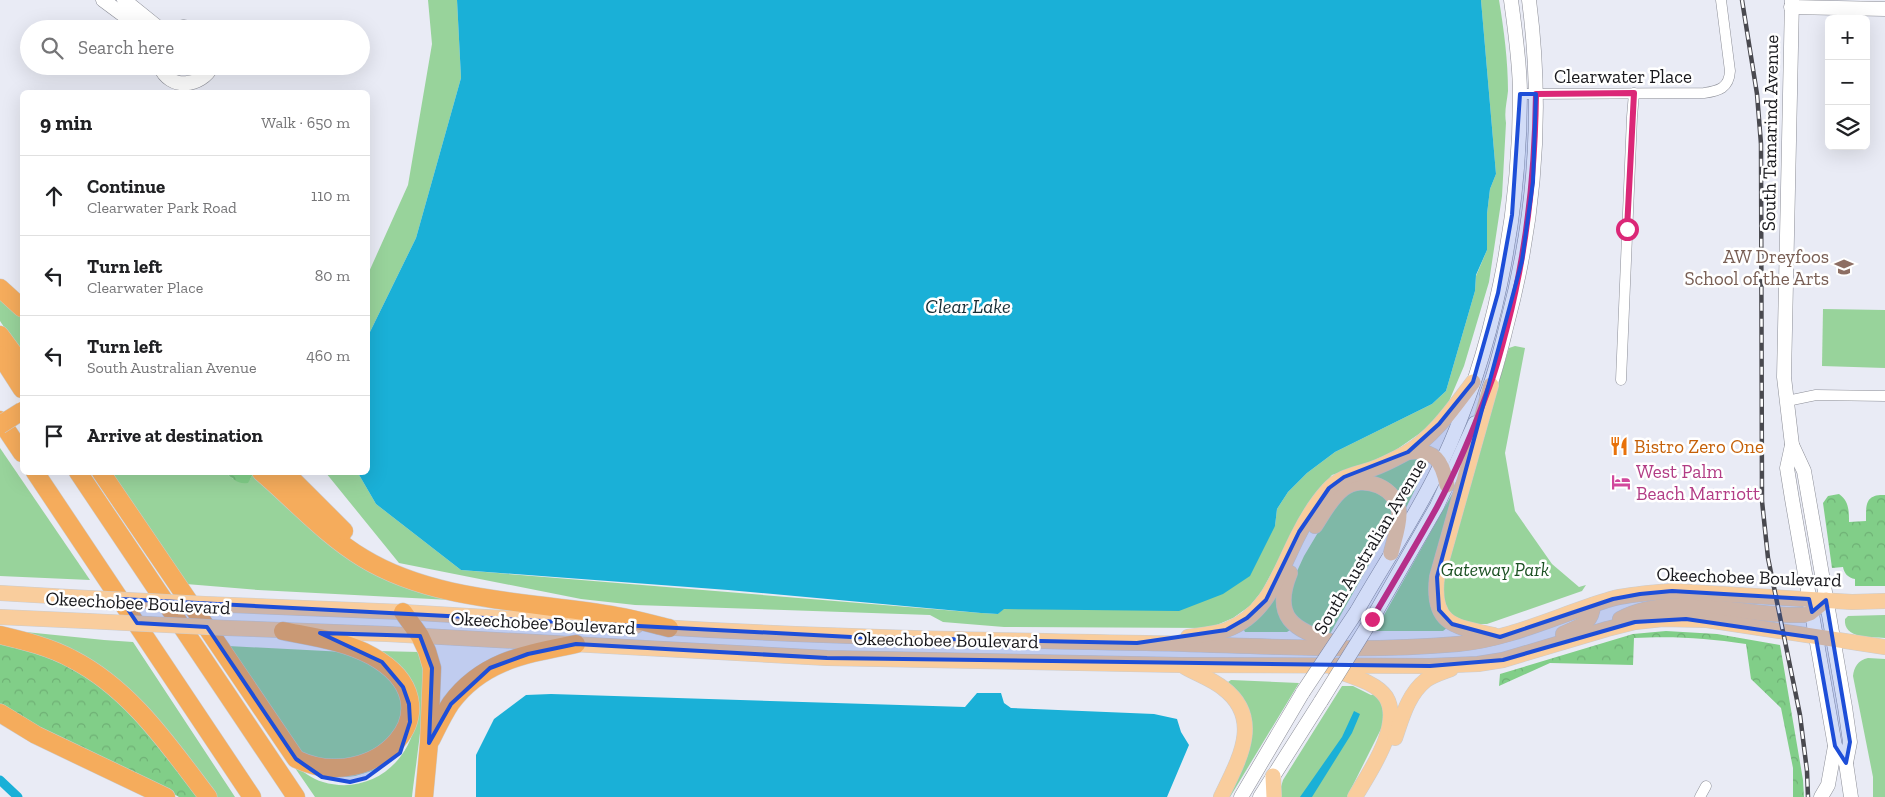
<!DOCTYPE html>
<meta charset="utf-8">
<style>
:root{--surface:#fff;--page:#f2f2f2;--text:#202124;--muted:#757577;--line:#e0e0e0}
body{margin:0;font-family:"Zilla Slab",serif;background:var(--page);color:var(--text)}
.controls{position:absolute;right:15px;top:15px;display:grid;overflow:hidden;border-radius:8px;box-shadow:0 5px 20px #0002}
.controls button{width:45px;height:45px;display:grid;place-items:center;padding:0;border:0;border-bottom:1px solid var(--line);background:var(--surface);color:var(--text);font:25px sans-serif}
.stop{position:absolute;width:15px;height:15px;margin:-11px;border:4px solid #db2777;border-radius:50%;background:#fff}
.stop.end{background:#db2777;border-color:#fff;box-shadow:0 1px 5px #0008}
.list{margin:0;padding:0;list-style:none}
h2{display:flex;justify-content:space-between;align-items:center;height:65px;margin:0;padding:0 20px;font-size:21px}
h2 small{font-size:16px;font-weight:400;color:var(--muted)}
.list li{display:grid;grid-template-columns:32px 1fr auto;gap:15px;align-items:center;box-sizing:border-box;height:80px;padding:0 20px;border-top:1px solid var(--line)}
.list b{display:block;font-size:19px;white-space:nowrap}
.list p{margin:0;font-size:16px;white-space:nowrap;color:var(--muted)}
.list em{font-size:16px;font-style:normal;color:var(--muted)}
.icon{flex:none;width:28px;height:28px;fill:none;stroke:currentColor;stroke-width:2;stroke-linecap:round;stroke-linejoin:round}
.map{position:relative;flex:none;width:1885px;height:797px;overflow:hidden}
.search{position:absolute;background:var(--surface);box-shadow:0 5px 20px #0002;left:20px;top:20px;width:350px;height:55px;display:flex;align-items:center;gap:12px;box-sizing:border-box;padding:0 18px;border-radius:28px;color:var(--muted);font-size:19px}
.panel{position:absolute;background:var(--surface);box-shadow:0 5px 20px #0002;left:20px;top:90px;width:350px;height:385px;border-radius:8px}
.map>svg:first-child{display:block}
.green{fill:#98d39b}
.forest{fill:url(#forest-crowns)}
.water{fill:#1ab0d7}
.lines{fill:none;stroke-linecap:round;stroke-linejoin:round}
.canal{stroke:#1ab0d7;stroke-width:9}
.street-casing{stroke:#8c8e97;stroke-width:11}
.secondary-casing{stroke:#8c8e97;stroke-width:15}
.primary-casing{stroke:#cccccd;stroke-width:16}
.highway-casing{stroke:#cccccd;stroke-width:19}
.street{stroke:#fff;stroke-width:10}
.secondary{stroke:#fff;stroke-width:14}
.primary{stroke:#f9cd9d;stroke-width:15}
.highway{stroke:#f5ac5c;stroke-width:18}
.rail-casing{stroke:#49494f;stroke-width:4.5}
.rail{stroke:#fff;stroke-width:2.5;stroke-dasharray:8;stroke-linecap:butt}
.secondary-bridge-casing{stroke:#8c8e97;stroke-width:15;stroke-linecap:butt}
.primary-bridge-casing{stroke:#cccccd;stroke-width:16;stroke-linecap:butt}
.highway-bridge-casing{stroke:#cccccd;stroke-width:19;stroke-linecap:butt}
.secondary-bridge{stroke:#fff;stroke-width:14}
.primary-bridge{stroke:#f9cd9d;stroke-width:15}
.highway-bridge{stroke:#f5ac5c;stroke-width:18}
.route{stroke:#db2777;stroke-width:6}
.marked{fill:#1d4ed8;fill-opacity:0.2;stroke:#1d4ed8;stroke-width:4;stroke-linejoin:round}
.labels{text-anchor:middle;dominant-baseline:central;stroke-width:5;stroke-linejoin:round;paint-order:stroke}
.street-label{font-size:19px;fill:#18181c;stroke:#fff}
.education-label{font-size:19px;fill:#785e54;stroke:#fff;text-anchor:end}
.food-label{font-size:19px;fill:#c56008;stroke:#fff;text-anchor:start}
.hotel-label{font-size:19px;fill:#b23c85;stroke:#fff;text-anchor:start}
.park-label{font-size:19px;font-style:italic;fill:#1d5224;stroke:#fff}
.water-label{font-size:20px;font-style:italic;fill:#162c34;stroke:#fff}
</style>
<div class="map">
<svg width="1885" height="797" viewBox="0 0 1885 797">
<defs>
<pattern id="forest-crowns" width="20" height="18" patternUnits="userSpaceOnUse" patternTransform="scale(1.25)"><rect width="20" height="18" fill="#81ce88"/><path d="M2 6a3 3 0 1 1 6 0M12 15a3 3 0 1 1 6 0" fill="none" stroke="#6fb075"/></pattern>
</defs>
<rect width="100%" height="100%" fill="#e9ebf5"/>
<!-- green -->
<g class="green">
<polygon points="428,0 457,0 461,78 416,238 368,336 368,274 408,185 432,44"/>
<path d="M1481,0H1499C1504,30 1508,61 1508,91C1507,102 1504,111 1506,123L1502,196L1489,282L1464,366L1447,406L1426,429L1396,450L1369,463L1332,475L1310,501L1262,591L1250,606L1233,618L1210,628L1004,627L943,622L930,615L635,605L581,599L399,563L326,473H358L376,504L461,570L981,613L998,614L1003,609L1275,526L1277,509L1288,492L1307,473L1335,452L1432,404L1446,391L1475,291L1476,276L1487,250V214L1490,189L1496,174Z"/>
<polygon points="0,294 22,312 22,354 0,321"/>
<polygon points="1823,309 1885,310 1885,368 1822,366"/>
<polygon points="1515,346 1525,348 1505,453 1515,511 1552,564 1579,587 1586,585 1582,591 1487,624 1471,624 1455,620 1445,611 1440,580 1509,348"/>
<polygon points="0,448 90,580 0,576"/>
<path d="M1409,457L1428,459L1426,467L1405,510C1395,483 1391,484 1365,476Z"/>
<polygon points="107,473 226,473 233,479 250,479 253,474 334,542 470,601 258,590 186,584"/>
<polygon points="1369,488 1384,495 1395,513 1391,514 1389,529 1330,634 1307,629 1288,609 1287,593 1304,556 1332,509 1349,492"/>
<polygon points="1455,489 1430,585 1448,627 1443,631 1375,631"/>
<polygon points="1278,588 1290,630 1287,632 1245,632 1243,628"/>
<path d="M1885,615V638C1871,637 1843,639 1845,619L1848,616Z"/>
<polygon points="6,630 104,640 133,642 235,797 211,797"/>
<polygon points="228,646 345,652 385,670 404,702 393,755 389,759 375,770 355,776 346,777 327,774 305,760"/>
<path d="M377,651L420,652C431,676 415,767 412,797H315L293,765C303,771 312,779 323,782C366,795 408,766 415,723Z"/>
<path d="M1868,658L1885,659V797H1873V777L1853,676C1854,667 1858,660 1868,658Z"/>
<path d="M1231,680L1299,683L1230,797H1226C1245,759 1270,716 1228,682Z"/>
<polygon points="1342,686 1353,686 1371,695 1376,694 1383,707 1383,725 1347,797 1278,797 1283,780"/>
</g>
<!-- forest -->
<g class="forest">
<path d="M226,473H251L253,474L248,483C238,485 232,478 226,473Z"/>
<path d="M1839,494C1849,501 1849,511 1849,522L1866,521C1866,505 1865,494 1885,495V586H1855V579C1848,578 1844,573 1843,567L1832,568L1823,503L1828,496Z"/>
<path d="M1666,631L1717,634L1780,645L1803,780L1804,797H1793V768L1781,708L1751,679L1746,644C1706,638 1674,636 1634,638L1633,665L1550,663L1499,686L1500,674L1633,634Z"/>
<polygon points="0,641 71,664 129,707 199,797 179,797 162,787 20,719 0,706"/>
</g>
<!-- water -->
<g class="water">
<polygon points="457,0 1481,0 1496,174 1490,189 1487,214 1487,250 1476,275 1475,291 1446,391 1432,404 1335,452 1307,473 1288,492 1277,509 1275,526 1250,576 1223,594 1179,611 1004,609 998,614 981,613 728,590 461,570 376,504 358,473 368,472 368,336 416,238 461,78"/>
<polygon points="977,693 1001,693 1004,703 1011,708 1154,714 1177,719 1181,732 1189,745 1167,797 476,797 476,755 494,719 526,695 551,694 965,707"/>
<polygon points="1354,711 1360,714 1352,733 1312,797 1300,797 1342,737"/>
</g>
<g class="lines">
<!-- canal -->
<polyline class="canal" points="0,780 18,797"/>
<!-- street casing -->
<g class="street-casing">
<g id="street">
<path d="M1520,94L1704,93C1719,91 1729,88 1730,71L1721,0"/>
<polyline points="1621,380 1632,117 1634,93"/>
<polyline points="1787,401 1816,395 1885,396"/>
<polyline points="1700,797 1706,786"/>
</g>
</g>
<!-- secondary casing -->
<g class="secondary-casing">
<g id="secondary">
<polyline points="103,0 142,29"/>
<polyline points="124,0 160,29"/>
<polyline points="1792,0 1784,377 1792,445 1804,471 1845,707 1850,742 1846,763 1851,797"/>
<polyline points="1791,7 1885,9"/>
<polyline points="178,29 183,27 196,29"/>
<path d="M160,66C169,91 202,87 212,66"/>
<path d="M1487,394C1496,371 1501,348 1507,324C1535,219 1543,108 1529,0"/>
<polyline points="1792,445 1787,468 1792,499 1835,746 1846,763"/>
<path d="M1357,611C1385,562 1417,515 1441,464C1494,352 1520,217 1520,94C1520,63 1515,31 1511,0"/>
<polyline points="1372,619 1437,506 1475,423"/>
<polyline points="1241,797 1303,692"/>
<polyline points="1260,797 1321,701"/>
<polyline points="1821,797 1828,785 1835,746"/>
</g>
</g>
<!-- primary casing -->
<g class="primary-casing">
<g id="primary">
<path d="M1491,385L1437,577C1431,625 1455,627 1494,635"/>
<path d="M1408,452C1435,449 1442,461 1447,485"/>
<path d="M1315,526C1323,514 1331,498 1343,489C1363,473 1399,488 1399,514C1399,527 1394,540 1391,553"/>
<path d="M1290,573C1272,617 1293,630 1333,642"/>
<polyline points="0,593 69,597"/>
<polyline points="205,604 403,612 636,626"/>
<polyline points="0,617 87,621"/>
<path d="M1620,619C1671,591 1748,617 1804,615L1810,613L1826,600"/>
<path d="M659,627C821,637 983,640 1146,643C1249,645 1356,653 1458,644C1512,639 1560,614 1611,599C1630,594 1651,593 1672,591L1852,602L1885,601"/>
<polyline points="227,628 387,634 827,658 1181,665 1430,666 1478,664 1503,660 1607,629 1635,622 1663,619 1707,620 1885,647"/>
<path d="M1563,634C1579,626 1592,625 1593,605"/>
<path d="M1188,637C1201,635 1214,634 1226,630C1269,615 1280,570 1299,534C1307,518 1317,502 1328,490C1340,476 1355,475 1372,469C1384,465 1395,459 1406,453C1434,437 1454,407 1473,382"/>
<path d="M1185,667C1197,674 1212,679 1223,688C1264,719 1238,761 1221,797"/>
<path d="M1335,670C1350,676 1376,682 1386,697C1403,725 1369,773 1355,797"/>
<path d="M1395,738C1402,718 1408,694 1426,680C1433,675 1443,672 1451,669"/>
<polyline points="1273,776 1274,797"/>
</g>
</g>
<!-- highway casing -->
<g class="highway-casing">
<g id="highway">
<polyline points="0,288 22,308"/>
<polyline points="0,335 22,365"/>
<polyline points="0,355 22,389"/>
<polyline points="0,420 22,453"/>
<polyline points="35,472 252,797"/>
<polyline points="78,472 296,797"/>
<path d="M101,472L296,759C375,797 462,706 372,656C345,641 312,637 283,631"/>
<path d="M261,472C295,501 325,535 363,558C437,603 534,601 617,616C635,619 652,624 669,628"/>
<polyline points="285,472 344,531"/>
<polyline points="403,612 420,636 427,651 432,668 429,743 424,797"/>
<path d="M0,635C25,641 50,647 72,659C131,689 169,746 208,797"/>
<polyline points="0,713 36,735 166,797"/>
<path d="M431,740C437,728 443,715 451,703C483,660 527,654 576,644"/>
</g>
</g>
<!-- street -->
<use href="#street" class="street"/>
<!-- secondary -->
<use href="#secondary" class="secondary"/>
<!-- primary -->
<use href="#primary" class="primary"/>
<!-- highway -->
<use href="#highway" class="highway"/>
<!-- rail casing -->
<g class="rail-casing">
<polyline id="rail" points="1742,0 1757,94 1761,144 1762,501 1768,558 1800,715 1807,771 1808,797"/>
</g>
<!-- rail -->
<use href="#rail" class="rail"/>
<!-- secondary-bridge casing -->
<g class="secondary-bridge-casing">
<g id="secondary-bridge">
<polyline points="1303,692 1357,611"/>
<polyline points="1321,701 1372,619"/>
</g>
</g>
<!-- primary-bridge casing -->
<g class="primary-bridge-casing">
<g id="primary-bridge">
<polyline points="69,597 205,604"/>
<polyline points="87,621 227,628"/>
</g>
</g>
<!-- highway-bridge casing -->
<g class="highway-bridge-casing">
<polyline id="highway-bridge" points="0,425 22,411"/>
</g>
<!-- secondary-bridge -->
<use href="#secondary-bridge" class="secondary-bridge"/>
<!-- primary-bridge -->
<use href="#primary-bridge" class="primary-bridge"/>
<!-- highway-bridge -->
<use href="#highway-bridge" class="highway-bridge"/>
</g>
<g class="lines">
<!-- route -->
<path class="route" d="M1372,619C1394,582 1416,545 1437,507C1457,469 1475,426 1490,385C1497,367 1502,346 1507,327C1527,250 1535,173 1536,94L1634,93L1627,229"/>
</g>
<!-- marked area -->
<path class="marked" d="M1520,94H1536L1533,182L1522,261L1437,577L1439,610L1452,624L1500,637L1613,599L1640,594L1672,591L1809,599L1812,612L1826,600L1850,742L1846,763L1835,746L1816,638L1686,619L1635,622L1503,660L1430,666L827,658L576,644L528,654L490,668L451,704L429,743L432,668L420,636L320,633L382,662L403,687L409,704L410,722L400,753L366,778L350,782L322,777L296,759L207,627L137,623L121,599L851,637L1137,643L1226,630L1247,618L1266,600L1299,532L1329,488L1344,477L1408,452L1439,424L1473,382L1498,293L1512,215Z"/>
<!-- icons -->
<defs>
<g id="school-bare" transform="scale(1.5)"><path d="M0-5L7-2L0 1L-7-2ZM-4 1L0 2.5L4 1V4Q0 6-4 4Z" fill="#8d6e63" stroke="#fff" stroke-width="2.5" paint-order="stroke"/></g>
<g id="restaurant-bare" transform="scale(1.5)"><path d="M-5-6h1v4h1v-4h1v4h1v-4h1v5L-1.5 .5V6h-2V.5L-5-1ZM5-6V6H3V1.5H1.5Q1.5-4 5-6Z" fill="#e8710a" stroke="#fff" stroke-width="2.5" paint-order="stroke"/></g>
<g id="hotel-bare" transform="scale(1.5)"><path d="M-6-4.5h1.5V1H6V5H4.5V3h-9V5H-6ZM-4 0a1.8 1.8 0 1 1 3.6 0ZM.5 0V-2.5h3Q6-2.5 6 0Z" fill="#d1479c" stroke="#fff" stroke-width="2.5" paint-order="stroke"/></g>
</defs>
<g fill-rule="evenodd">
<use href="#school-bare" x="1844" y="267"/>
<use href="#restaurant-bare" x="1619" y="446"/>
<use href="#hotel-bare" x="1621" y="482"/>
</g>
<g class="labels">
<!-- street labels -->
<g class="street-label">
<text x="1623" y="76">Clearwater Place</text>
<text transform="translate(1770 133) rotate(-89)">South Tamarind Avenue</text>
<text transform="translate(1370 546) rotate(-59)">South Australian Avenue</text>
<text transform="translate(1749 577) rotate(2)">Okeechobee Boulevard</text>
<text transform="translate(138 603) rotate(3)">Okeechobee Boulevard</text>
<text transform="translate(543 623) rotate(3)">Okeechobee Boulevard</text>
<text transform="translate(946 640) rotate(1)">Okeechobee Boulevard</text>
</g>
<!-- education labels -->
<g class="education-label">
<text x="1829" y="256">AW Dreyfoos<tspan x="1829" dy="22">School of the Arts</tspan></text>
</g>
<!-- food labels -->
<g class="food-label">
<text x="1634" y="446">Bistro Zero One</text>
</g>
<!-- hotel labels -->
<g class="hotel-label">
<text x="1636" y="471">West Palm<tspan x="1636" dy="22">Beach Marriott</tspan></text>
</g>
<!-- park labels -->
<g class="park-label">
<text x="1495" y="569">Gateway Park</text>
</g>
<!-- water labels -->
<g class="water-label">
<text x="968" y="306">Clear Lake</text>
</g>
</g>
</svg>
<div class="controls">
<button>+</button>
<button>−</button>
<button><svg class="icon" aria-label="layers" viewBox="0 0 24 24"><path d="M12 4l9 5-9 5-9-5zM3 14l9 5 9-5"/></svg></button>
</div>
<div class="stop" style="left:1627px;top:229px"></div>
<div class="stop end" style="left:1372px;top:619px"></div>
<div class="search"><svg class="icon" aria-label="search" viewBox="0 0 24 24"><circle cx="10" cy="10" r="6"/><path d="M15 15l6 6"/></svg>Search here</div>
<section class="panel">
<h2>9 min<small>Walk · 650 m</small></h2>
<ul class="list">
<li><svg class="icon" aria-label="ahead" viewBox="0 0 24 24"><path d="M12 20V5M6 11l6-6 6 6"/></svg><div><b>Continue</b><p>Clearwater Park Road</p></div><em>110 m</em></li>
<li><svg class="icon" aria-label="left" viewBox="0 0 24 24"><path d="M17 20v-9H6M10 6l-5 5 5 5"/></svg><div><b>Turn left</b><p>Clearwater Place</p></div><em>80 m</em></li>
<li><svg class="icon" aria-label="left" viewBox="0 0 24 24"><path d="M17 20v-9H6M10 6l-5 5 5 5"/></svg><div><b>Turn left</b><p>South Australian Avenue</p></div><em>460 m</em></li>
<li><svg class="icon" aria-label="arrive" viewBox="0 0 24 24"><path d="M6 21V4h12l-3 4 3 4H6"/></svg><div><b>Arrive at destination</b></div></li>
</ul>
</section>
</div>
